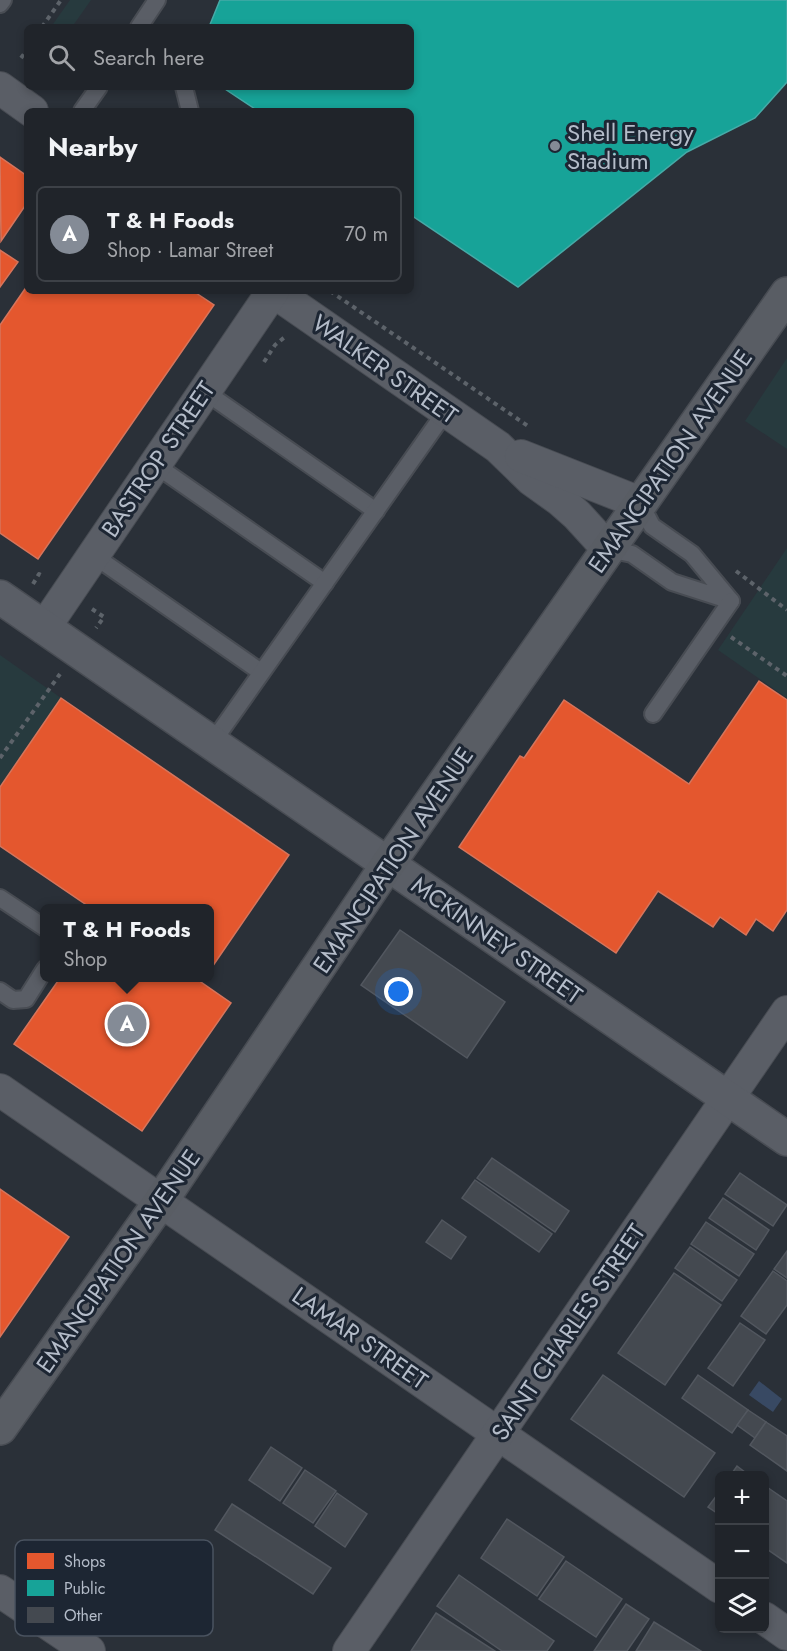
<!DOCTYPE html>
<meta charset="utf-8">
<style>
:root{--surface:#20242a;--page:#2d3036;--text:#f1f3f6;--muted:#a2a4a8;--line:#3d4147;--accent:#848b96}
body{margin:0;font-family:Jost,sans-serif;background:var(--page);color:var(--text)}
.controls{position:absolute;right:18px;bottom:18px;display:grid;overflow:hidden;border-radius:9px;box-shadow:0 3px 9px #0003}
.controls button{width:54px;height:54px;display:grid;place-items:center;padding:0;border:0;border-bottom:2px solid var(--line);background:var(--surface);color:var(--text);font:30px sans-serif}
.you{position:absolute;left:399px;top:992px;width:21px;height:21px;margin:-15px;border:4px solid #fff;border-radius:50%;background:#1a73e8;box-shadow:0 0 0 9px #1a73e833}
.badge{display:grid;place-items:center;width:39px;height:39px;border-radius:50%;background:var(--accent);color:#fff;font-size:20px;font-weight:700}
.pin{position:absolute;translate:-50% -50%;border:3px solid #fff;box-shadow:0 2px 6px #0006}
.popup{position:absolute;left:40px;top:904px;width:174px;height:78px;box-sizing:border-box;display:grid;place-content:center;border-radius:9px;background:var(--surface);filter:drop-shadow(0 2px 4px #0005);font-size:20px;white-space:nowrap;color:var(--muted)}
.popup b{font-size:22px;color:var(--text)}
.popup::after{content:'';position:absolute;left:50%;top:100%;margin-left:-12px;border:12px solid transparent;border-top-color:var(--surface)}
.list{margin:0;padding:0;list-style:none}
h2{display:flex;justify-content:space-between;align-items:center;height:78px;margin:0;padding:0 24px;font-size:26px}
h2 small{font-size:20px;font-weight:400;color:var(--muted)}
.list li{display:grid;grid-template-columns:39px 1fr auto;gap:18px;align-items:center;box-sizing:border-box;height:96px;margin:0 12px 12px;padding:0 12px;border:2px solid var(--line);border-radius:9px}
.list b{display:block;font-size:22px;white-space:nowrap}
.list p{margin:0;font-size:20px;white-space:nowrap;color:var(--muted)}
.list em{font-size:20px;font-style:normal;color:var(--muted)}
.icon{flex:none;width:33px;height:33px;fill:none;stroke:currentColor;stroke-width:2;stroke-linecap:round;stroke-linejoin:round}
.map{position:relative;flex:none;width:787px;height:1651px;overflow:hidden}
.search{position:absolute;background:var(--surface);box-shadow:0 3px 9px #0003;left:24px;top:24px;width:390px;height:66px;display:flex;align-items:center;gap:15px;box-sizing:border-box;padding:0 21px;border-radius:9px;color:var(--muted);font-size:22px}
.panel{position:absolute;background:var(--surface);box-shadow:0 3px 9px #0003;left:24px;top:108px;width:390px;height:186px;border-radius:9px}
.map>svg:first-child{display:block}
.green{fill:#273a3e}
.water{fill:#384963}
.shops{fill:#e4572e;stroke:#d6755c;stroke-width:1.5}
.public{fill:#17a398;stroke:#46aaa7;stroke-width:1.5}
.building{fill:#444950;stroke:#52575f;stroke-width:1.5}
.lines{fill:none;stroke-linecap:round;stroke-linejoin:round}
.service-casing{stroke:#484c53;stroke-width:20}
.minor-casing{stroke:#484c53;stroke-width:34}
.tertiary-casing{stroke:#484c53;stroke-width:36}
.secondary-casing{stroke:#484c53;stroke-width:36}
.path{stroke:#5d636a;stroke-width:4;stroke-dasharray:4.5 4.5;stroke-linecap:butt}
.service{stroke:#5a5e66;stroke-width:16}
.minor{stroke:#5a5e66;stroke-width:32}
.tertiary{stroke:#5a5e66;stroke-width:33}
.secondary{stroke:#595d64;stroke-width:33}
.poi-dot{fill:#848b96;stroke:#1d2633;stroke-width:2}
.labels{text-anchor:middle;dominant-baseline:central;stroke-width:6;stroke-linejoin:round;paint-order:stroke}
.poi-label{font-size:24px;fill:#b4bcc9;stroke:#1d2633;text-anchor:start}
.street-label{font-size:24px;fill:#b4bcc9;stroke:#1d2633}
.key{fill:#1d2633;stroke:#4a5360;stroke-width:1.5}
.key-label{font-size:16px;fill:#b4bcc9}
</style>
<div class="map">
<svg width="787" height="1651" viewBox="0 0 787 1651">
<rect width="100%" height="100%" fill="#2a3038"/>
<!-- green -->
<g class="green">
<polygon points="70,0 91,0 72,27 51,27"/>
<polygon points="787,358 787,449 745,421"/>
<polygon points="787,548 787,698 718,650"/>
<polygon points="0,655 61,698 0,787"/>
</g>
<!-- water -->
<polygon class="water" points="759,1381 782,1399 773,1412 749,1395"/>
<!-- shops -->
<g class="shops">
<polygon points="0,157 27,176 27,203 1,241"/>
<polygon points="0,250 18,262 0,287"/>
<polygon points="27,286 27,291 193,291 214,305 38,559 0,533 0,325"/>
<polygon points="759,681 787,700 787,910 773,931 756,919 746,935 720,917 713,927 658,891 616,953 459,847 520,756 524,758 564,700 689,784"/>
<polygon points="61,698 289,855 210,970 210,908 91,908 0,846 0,787"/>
<polygon points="60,978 204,978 201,982 231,1003 142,1131 14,1044"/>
<polygon points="0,1189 69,1237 0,1337"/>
</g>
<!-- public -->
<polygon class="public" points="220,0 787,0 787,82 755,118 687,152 518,287 411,215 411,111 258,111 222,87 411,87 411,27 209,27"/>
<!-- building -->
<g class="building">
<polygon points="400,930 505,1002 467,1058 361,985"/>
<polygon points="492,1158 569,1211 555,1232 477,1178"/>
<polygon points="740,1173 787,1205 773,1226 725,1194"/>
<polygon points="475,1180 552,1234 539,1252 462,1198"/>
<polygon points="723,1198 769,1230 756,1250 709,1218"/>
<polygon points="442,1220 466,1237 451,1259 426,1242"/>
<polygon points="706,1222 754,1254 739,1276 691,1244"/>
<polygon points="690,1247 737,1280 722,1301 675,1268"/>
<polygon points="787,1251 787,1278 774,1269"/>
<polygon points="773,1271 787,1281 787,1305 766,1334 741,1316"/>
<polygon points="674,1273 721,1305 665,1385 618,1353"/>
<polygon points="740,1323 765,1340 733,1386 708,1368"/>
<polygon points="603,1375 715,1453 684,1497 571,1419"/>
<polygon points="698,1375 748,1410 732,1433 682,1398"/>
<polygon points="748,1410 766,1422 755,1438 737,1425"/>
<polygon points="766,1422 787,1436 787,1471 750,1445"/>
<polygon points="271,1447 302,1468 280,1501 249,1480"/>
<polygon points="737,1466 750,1476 730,1476"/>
<polygon points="305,1470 336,1491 313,1523 283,1503"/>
<polygon points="764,1485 787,1501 787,1563 764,1547"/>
<polygon points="720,1491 720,1515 708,1507"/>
<polygon points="337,1493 367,1514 345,1547 315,1526"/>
<polygon points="232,1504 331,1568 313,1594 215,1530"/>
<polygon points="507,1519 564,1557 537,1596 481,1558"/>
<polygon points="566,1561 622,1599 596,1637 539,1599"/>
<polygon points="459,1575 554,1641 547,1651 502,1651 437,1606"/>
<polygon points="626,1604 649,1619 627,1651 594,1651"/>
<polygon points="436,1613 495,1651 411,1651"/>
<polygon points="654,1622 701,1651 636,1651"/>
</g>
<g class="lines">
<!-- service casing -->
<g class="service-casing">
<g id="service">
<polyline points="0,4 3,0"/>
<polyline points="139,27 157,0"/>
<polyline points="184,87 190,111"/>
<polyline points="82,111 99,87"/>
<polyline points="204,391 376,511"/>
<polyline points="154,464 325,583"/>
<polyline points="608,549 632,554 672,582 731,601 692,554 652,526 640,503"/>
<polyline points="93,555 261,672"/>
<polyline points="653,714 731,601"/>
<polyline points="212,743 446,411"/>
<polyline points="0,898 45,928"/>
<polyline points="0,991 13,1000 26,999 45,969"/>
</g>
</g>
<!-- minor casing -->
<g class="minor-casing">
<g id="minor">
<polyline points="0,88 32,111"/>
<polyline points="273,291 498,447 532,480 560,500 577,515 608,549"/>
<polyline points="521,456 640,503"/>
<polyline points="44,628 273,291"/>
<polyline points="0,1090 720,1587"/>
<polyline points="0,1591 89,1651"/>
<polyline points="764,1618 787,1634"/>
<polyline points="349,1651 787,1012"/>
</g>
</g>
<!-- tertiary casing -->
<g class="tertiary-casing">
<polyline id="tertiary" points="0,597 787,1139"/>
</g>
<!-- secondary casing -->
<g class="secondary-casing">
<polyline id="secondary" points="0,1428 161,1201 388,864 787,294"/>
</g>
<!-- path -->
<g class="path">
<polyline points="42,27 61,0"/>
<polyline points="21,58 27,50"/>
<polyline points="330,291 528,426"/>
<polyline points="264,362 275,345 286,336"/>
<polyline points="736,571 787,610"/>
<polyline points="33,584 39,574 43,576"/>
<polyline points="92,609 104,617 96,628"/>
<polyline points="731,637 787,676"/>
<polyline points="0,758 60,674"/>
</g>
<!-- service -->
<use href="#service" class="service"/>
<!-- minor -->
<use href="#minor" class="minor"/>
<!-- tertiary -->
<use href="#tertiary" class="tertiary"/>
<!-- secondary -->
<use href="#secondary" class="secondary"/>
</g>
<!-- markers -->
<circle class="poi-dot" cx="555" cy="146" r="6"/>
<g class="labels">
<!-- poi labels -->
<g class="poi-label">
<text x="567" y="132">Shell Energy<tspan x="567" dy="28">Stadium</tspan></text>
</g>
<!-- street labels -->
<g class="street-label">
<text transform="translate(385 369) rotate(35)">WALKER STREET</text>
<text transform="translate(158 459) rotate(-56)">BASTROP STREET</text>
<text transform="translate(670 461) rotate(-55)">EMANCIPATION AVENUE</text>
<text transform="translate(393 860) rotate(-56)">EMANCIPATION AVENUE</text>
<text transform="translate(497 940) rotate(35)">MCKINNEY STREET</text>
<text transform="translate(118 1261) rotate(-55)">EMANCIPATION AVENUE</text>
<text transform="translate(568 1332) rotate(-56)">SAINT CHARLES STREET</text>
<text transform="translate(360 1338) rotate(35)">LAMAR STREET</text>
</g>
</g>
<!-- legend -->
<rect x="15" y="1540" width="198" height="96" rx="9" class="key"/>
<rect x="27" y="1553" width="27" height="16" fill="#e4572e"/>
<rect x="27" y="1580" width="27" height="16" fill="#17a398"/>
<rect x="27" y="1607" width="27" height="16" fill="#444950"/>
<g class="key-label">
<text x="64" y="1567">Shops</text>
<text x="64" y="1594">Public</text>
<text x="64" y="1621">Other</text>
</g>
</svg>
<div class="controls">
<button>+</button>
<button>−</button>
<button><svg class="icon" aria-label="layers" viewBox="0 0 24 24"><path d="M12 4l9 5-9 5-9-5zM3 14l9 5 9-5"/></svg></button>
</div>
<div class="you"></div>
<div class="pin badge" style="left:127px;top:1024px">A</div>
<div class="popup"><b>T &amp; H Foods</b>Shop</div>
<div class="search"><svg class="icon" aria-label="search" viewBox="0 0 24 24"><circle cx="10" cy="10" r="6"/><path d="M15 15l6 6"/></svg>Search here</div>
<section class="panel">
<h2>Nearby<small></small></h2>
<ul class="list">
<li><span class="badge">A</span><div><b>T &amp; H Foods</b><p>Shop · Lamar Street</p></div><em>70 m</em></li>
</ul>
</section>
</div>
